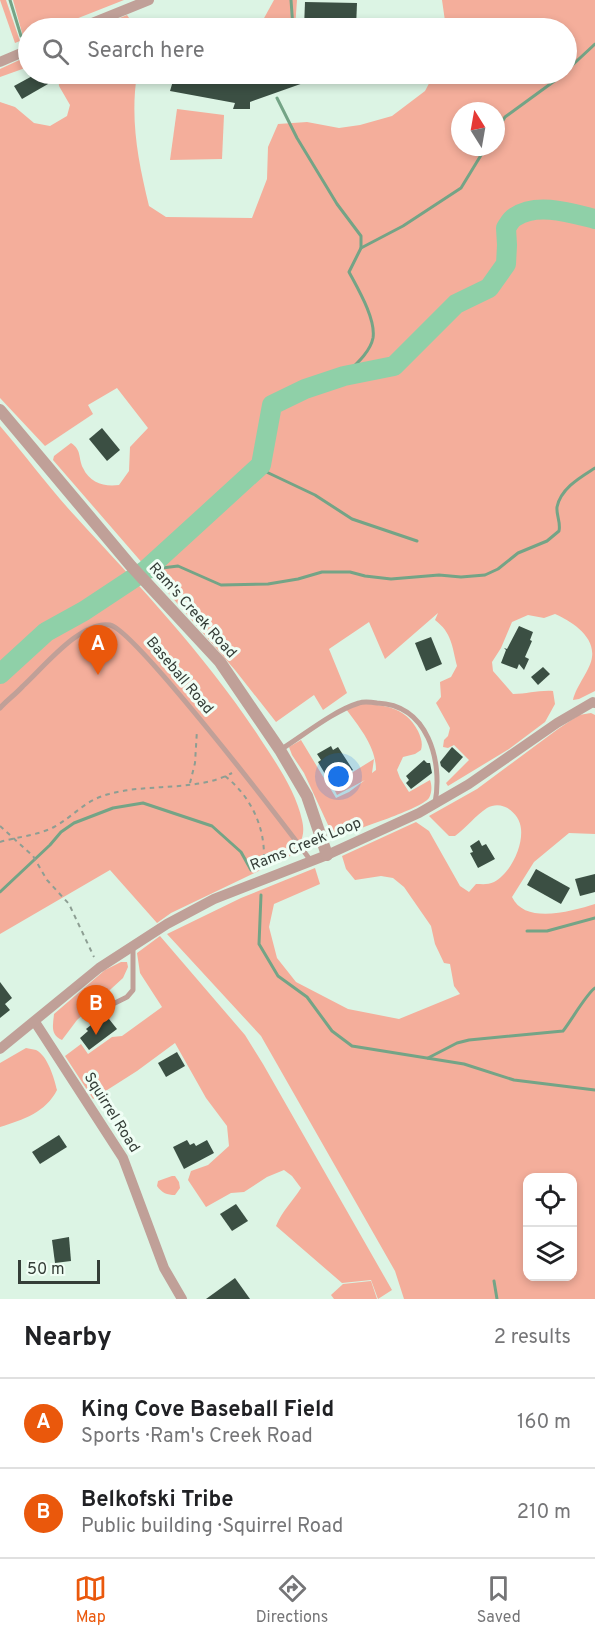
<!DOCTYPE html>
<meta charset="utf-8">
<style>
:root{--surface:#fff;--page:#f6f6f6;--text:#202124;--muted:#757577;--line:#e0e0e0;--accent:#ea580c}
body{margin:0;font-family:Overpass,sans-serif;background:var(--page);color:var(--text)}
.controls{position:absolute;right:18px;bottom:18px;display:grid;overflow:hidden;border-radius:12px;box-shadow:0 3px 9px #0003}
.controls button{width:54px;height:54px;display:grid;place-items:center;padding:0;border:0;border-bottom:2px solid var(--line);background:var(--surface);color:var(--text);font:30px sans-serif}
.compass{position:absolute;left:451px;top:102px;width:54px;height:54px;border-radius:50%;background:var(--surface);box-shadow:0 3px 9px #0003;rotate:349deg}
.scale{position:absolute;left:18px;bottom:15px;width:82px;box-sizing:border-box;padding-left:6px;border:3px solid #353e38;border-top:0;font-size:16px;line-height:21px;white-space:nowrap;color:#353e38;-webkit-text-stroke:4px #f0fef5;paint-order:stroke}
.you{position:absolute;left:339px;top:777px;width:21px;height:21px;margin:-15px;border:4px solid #fff;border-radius:50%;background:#1a73e8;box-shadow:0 0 0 9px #1a73e833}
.badge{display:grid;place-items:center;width:39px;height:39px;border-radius:50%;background:var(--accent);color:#fff;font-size:20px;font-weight:700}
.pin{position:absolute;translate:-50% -50px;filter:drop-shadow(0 2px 3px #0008)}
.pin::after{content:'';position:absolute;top:32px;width:21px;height:18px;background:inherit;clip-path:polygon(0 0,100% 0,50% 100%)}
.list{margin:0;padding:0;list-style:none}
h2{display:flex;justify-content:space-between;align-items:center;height:78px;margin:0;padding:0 24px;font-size:26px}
h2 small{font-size:20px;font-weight:400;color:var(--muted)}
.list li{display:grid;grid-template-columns:39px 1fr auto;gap:18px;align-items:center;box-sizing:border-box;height:90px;padding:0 24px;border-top:2px solid var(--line)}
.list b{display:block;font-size:22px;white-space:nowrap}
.list p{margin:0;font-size:20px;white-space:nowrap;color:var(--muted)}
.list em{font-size:20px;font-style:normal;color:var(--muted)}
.icon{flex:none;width:33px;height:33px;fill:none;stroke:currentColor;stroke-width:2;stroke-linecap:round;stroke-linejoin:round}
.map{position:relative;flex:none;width:595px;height:1299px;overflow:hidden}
.search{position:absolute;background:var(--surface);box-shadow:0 3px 9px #0003;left:18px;right:18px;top:18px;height:66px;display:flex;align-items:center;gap:15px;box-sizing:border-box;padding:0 21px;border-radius:33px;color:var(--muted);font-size:22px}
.sheet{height:258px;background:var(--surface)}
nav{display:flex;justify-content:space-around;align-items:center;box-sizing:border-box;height:84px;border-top:2px solid var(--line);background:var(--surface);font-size:16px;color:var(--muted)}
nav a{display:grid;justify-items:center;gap:3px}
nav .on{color:var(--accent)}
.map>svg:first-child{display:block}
.green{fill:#f4ae9b;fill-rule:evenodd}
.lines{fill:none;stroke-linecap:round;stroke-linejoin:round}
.stream{stroke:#74a486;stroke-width:3}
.river{stroke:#8fd0a8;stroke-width:20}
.building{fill:#3b4f43}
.path{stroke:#8d9e93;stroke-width:2;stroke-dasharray:4.5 4.5;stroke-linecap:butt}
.service{stroke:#c0a098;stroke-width:5}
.minor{stroke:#c0a098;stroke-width:10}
.tertiary{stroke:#c0a098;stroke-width:12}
.labels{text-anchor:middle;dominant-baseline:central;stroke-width:6;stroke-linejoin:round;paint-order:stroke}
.street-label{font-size:15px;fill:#353e38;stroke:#f0fef5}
</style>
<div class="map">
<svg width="595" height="1299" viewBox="0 0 595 1299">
<rect width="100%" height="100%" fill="#dcf4e4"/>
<!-- green -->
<g class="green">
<polygon points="0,0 6,0 20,41 15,43"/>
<polygon points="13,0 124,0 53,28 28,28 28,38 24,40"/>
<polygon points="274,0 297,0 295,28 262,28 263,20"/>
<path d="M442,0H595V691L579,699L573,700C576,686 591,669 592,657C595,636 571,621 555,614L544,618L528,615L512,622L501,648L492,662L493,671L513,694C527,694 539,690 553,691L555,704L545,722L509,749L448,786L446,783L469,760L454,745L448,748L443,747L444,740L448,736L450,728L436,703L441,697L440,682L451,677L457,666C452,646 452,633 435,620L438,613L385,659L369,622L329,649L347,693L323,710L314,695L276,722L235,670L53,460L54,456L71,443C82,450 78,458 83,468C90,483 104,487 119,485L129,471L130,447L148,428L117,388L88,405L93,414L45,446L0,398V102L15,107L34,123L50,126L67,116L70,105L59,86L58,74H137C130,120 138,160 149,206L166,217L252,218L267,179L268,147L278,124L307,122L339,128L360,125L392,116L425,91L434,74H566V28H446ZM460,111H496V147H460Z"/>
<polygon points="127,15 136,28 95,28"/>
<polygon points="28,56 28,67 0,77 0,69"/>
<polygon points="177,109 224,115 222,159 170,160"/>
<path d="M0,426C26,456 49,488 76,517C141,588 208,658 261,740C277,764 296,792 302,820C306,837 300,844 290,856L171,913L157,923L110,870L0,934Z"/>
<path d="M356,703C381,705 405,705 418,731C421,738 423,743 421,750L415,754L403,757L397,770L400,778L409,792L430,780C432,785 432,793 429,798C421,809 357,829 341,835L336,834L329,827L304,773L292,755L289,747L301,740L336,798L349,792L365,780L337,795L332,785L374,759L372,773L376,770C376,747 360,728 346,709Z"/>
<path d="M591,713L595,715V834L569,833L534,862L512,897C525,925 572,911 595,904V1299H404L395,1271L261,1036L167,934L241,898L315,868L320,884L274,904L269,927L277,958L296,982L348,1009L399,1019L460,994L454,986L450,964L444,963L435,944L431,926L404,887L393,878L381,876L355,880L346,869L342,856L416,822L429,831L460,886L469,892L476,884C482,884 488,885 494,882C510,874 523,847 521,829C520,814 503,799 487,808C476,815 466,828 455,836H449L429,816L477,789L558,729L579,715ZM528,1178H572V1276H528Z"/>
<path d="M160,936L245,1035L263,1064L392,1290L378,1299L371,1280L342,1283L276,1226C282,1211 293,1201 301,1188L292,1176L284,1170L267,1177L244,1192L231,1193L206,1207L188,1180L191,1171L208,1165L229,1146L227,1126L206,1098L175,1043L137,1071L93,1099L65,1056L81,1044L88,1054L112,1037L122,1036L162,1007L140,973L137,953Z"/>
<path d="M121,962H127L128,967L123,978L77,1020L62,1040C50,1035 53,1025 54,1014L105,970Z"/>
<path d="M26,1048C29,1049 33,1049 36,1050C48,1056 54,1078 57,1090C46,1112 23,1120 0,1127V1063Z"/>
<path d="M172,1176H175L179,1182L180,1188L175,1195C167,1195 162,1193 157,1186L158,1181Z"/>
<polygon points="371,1281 377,1299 334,1299 331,1295 343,1284"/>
</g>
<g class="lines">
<!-- stream -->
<g class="stream">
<polyline points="10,0 21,36"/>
<polyline points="291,0 293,28"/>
<polyline points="566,71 595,44"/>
<path d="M277,98L297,138L337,204L361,236V248L349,272C358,289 376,319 373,338C370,353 354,366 344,376"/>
<polyline points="496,132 505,117 564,74"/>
<polyline points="361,248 403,226 461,188 486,147"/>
<polyline points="258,468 315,495 352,519 417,541"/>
<path d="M146,570L178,566L221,585L268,584L298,579L322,572H350L365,576L391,579L439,575L461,577L485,575L498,569L518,553L547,541L559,531C561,522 556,515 557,507C561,488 581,477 595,468"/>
<polyline points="0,892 50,845 61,832 74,823 113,808 143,803 212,826 241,852 251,870"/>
<polyline points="261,895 259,944 278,976 307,997 332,1031 352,1046 464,1064 514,1080 595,1090"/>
<polyline points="527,931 547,931 595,918"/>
<path d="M428,1058L457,1043L469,1040L563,1031C571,1021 587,993 595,988"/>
<polyline points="494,1281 497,1299"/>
</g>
<!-- river -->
<path class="river" d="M0,674L46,632L84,611L146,570L261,465L272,405L305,389L344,376L394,366L456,304L489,288L506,264L507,245L506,228C508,225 511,219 515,217C537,202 571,213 595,219"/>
</g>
<!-- building -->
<g class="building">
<polygon points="305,2 357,3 356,28 304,28"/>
<polygon points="36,74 42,74 48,84 22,99 14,86"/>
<polygon points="175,74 326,74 326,75 250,102 250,109 233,109 235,103 170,91"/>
<polygon points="340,74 382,74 382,83 340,81"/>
<polygon points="102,428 120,450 107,461 89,439"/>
<polygon points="519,626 533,632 530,640 532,641 525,657 529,659 524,670 519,664 517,669 501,663 506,650 504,648 507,649"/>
<polygon points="431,637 442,664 426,671 415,643"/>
<polygon points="543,667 550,674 538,685 531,677"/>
<polygon points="331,746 333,750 338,747 353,770 331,784 318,762 321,760 317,754"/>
<polygon points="452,747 463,757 449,773 441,766 440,762"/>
<polygon points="424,760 427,763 430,763 432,773 411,789 406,783 409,780 406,776"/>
<polygon points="479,840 482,846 486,844 495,859 478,868 470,853 473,852 470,846"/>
<polygon points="536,869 570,888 561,904 527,885"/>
<polygon points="595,874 595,892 580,896 575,879"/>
<polygon points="0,982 12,998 5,1004 10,1010 0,1018"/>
<polygon points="105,1014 117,1029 89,1050 80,1038 88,1031 86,1029"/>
<polygon points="177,1052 185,1066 166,1077 158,1063"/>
<polygon points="59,1135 67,1147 40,1164 32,1152"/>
<polygon points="187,1140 190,1145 194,1143 196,1146 207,1140 214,1153 184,1169 173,1147"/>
<polygon points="236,1204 248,1221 232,1231 220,1214"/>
<polygon points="69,1237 71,1261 55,1263 52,1240"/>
<polygon points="235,1278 250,1299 206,1299"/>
</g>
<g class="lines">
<!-- path -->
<g class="path">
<path d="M225,776C253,798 268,833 263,868"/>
<polyline points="190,783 195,763 197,730"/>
<polyline points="0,826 33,856 47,880 69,904 94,957"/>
<path d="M0,842C17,837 39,835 54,827C74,816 85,800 109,794C148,783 197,792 232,773"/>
</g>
<!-- service -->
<g class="service">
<path d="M0,708C7,700 16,694 23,686C43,668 81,620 110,625C134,629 288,829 311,861"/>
<path d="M280,750C304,735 333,711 359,703C364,701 371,702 377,703C428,705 443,761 435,803"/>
<polyline points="115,1003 127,997 133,990 133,945"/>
</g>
<!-- minor -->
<g class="minor">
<polyline points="80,28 149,0"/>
<polyline points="0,62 28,50"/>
<polyline points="35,1022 123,1158 164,1268 182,1299"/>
<polyline points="0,1049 99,968 167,924 214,899 327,855 419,813 469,784 557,723 593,702 595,703"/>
</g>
<!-- tertiary -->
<polyline class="tertiary" points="0,410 131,566 220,662 280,750 307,796 327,855"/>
</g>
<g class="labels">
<!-- street labels -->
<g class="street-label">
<text transform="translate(192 611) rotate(48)">Ram's Creek Road</text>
<text transform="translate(179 676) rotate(50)">Baseball Road</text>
<text transform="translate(306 845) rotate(-22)">Rams Creek Loop</text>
<text transform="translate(111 1113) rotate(58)">Squirrel Road</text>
</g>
</g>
</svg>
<div class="controls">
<button><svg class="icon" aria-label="locate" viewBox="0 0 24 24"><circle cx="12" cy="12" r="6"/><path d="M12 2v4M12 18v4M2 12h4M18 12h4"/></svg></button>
<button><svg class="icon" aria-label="layers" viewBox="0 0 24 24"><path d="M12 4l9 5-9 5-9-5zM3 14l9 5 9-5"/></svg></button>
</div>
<svg class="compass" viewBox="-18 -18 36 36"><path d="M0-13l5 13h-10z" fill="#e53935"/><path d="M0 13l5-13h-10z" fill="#757577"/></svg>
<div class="scale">50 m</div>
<div class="you"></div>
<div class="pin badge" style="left:98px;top:675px">A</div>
<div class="pin badge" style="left:96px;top:1035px">B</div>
<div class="search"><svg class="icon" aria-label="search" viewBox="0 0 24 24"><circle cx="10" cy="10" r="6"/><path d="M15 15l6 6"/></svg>Search here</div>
</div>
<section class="sheet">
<h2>Nearby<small>2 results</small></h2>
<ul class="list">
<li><span class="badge">A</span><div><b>King Cove Baseball Field</b><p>Sports · Ram's Creek Road</p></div><em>160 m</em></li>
<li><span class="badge">B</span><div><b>Belkofski Tribe</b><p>Public building · Squirrel Road</p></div><em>210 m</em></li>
</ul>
</section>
<nav>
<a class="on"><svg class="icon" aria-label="map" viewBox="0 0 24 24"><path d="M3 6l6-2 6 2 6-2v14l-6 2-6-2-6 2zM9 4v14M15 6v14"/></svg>Map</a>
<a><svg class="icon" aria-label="directions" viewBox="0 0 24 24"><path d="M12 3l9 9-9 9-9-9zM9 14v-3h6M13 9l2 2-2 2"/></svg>Directions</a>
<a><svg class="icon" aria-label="saved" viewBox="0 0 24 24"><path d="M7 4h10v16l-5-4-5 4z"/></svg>Saved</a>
</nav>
